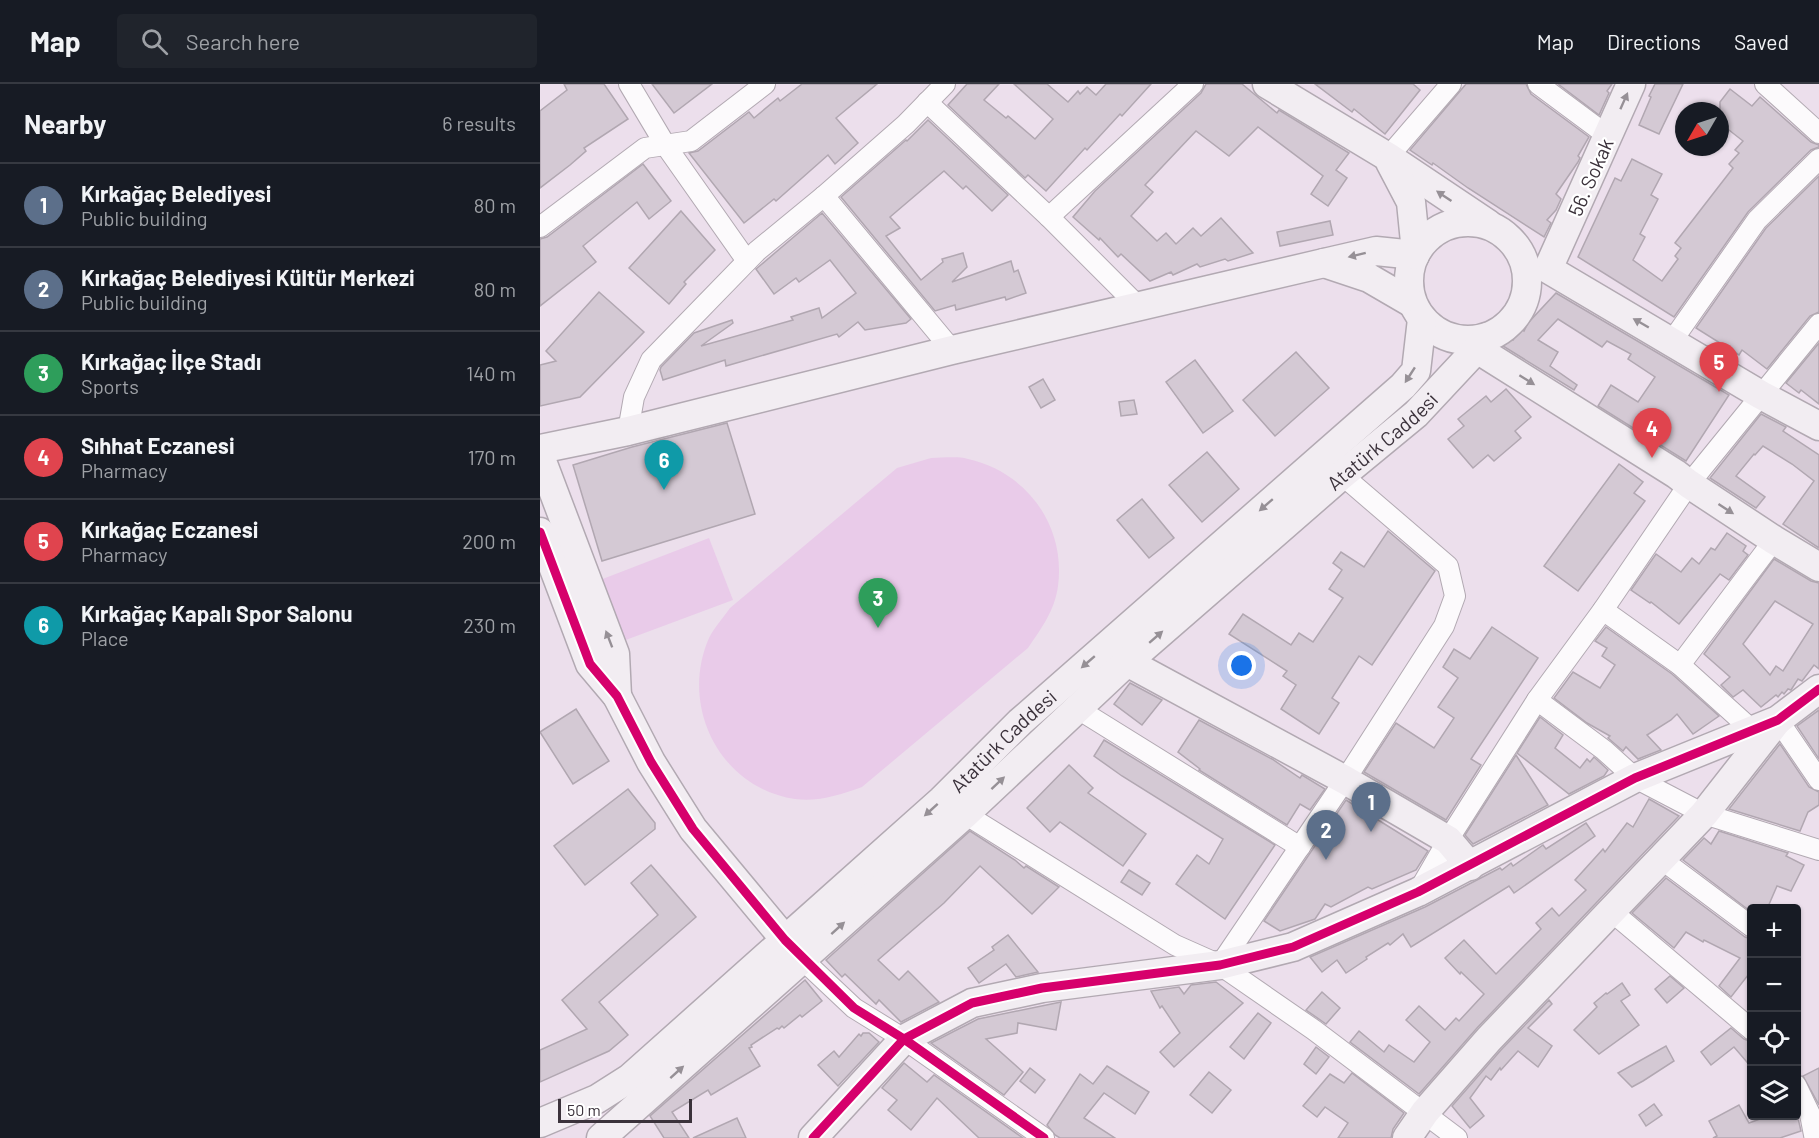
<!DOCTYPE html>
<meta charset="utf-8">
<style>
:root{--surface:#171b24;--page:#20242c;--text:#f1f3f6;--muted:#9ea1a6;--line:#363941;--accent:#7c3aed}
body{margin:0;font-family:Barlow,sans-serif;background:var(--page);color:var(--text)}
.controls{position:absolute;right:18px;bottom:18px;display:grid;overflow:hidden;border-radius:6px;box-shadow:0 2px 4px #0004}
.controls button{width:54px;height:54px;display:grid;place-items:center;padding:0;border:0;border-bottom:2px solid var(--line);background:var(--surface);color:var(--text);font:30px sans-serif}
.compass{position:absolute;left:1135px;top:18px;width:54px;height:54px;border-radius:50%;background:var(--surface);box-shadow:0 2px 4px #0004;rotate:231deg}
.scale{position:absolute;left:18px;bottom:15px;width:134px;box-sizing:border-box;padding-left:6px;border:3px solid #3b323b;border-top:0;font-size:16px;line-height:21px;white-space:nowrap;color:#3b323b;-webkit-text-stroke:4px #fff;paint-order:stroke}
.you{position:absolute;left:702px;top:582px;width:21px;height:21px;margin:-15px;border:4px solid #fff;border-radius:50%;background:#1a73e8;box-shadow:0 0 0 9px #1a73e833}
.badge{display:grid;place-items:center;width:39px;height:39px;border-radius:50%;background:var(--accent);color:#fff;font-size:20px;font-weight:700}
.pin{position:absolute;translate:-50% -50px;filter:drop-shadow(0 2px 3px #0008)}
.pin::after{content:'';position:absolute;top:32px;width:21px;height:18px;background:inherit;clip-path:polygon(0 0,100% 0,50% 100%)}
.list{margin:0;padding:0;list-style:none}
h2{display:flex;justify-content:space-between;align-items:center;height:78px;margin:0;padding:0 24px;font-size:26px}
h2 small{font-size:20px;font-weight:400;color:var(--muted)}
.list li{display:grid;grid-template-columns:39px 1fr auto;gap:18px;align-items:center;box-sizing:border-box;height:84px;padding:0 24px;border-top:2px solid var(--line)}
.list b{display:block;font-size:22px;white-space:nowrap}
.list p{margin:0;font-size:20px;white-space:nowrap;color:var(--muted)}
.list em{font-size:20px;font-style:normal;color:var(--muted)}
.icon{flex:none;width:33px;height:33px;fill:none;stroke:currentColor;stroke-width:2;stroke-linecap:round;stroke-linejoin:round}
.map{position:relative;flex:none;width:1279px;height:1054px;overflow:hidden}
header{display:flex;align-items:center;gap:36px;box-sizing:border-box;height:84px;padding:0 30px;background:var(--surface);border-bottom:2px solid var(--line)}
header strong{font-size:28px}
nav{display:flex;gap:33px;margin-inline-start:auto;font-size:21px}
.search{width:420px;height:54px;background:var(--page);display:flex;align-items:center;gap:15px;box-sizing:border-box;padding:0 21px;border-radius:6px;color:var(--muted);font-size:22px}
main{display:flex}
aside{flex:1;background:var(--surface)}
.map>svg:first-child{display:block}
.green{fill:#e9cbe9}
.building{fill:#d4c9d4;stroke:#b1a7b1;stroke-width:1.5;fill-rule:evenodd}
.lines{fill:none;stroke-linecap:round;stroke-linejoin:round}
.street-casing{stroke:#b2a9b2;stroke-width:22}
.secondary-casing{stroke:#b2a9b2;stroke-width:31}
.street{stroke:#fcfafc;stroke-width:20}
.secondary{stroke:#f2edf2;stroke-width:28}
.cycleway-casing{stroke:#fff;stroke-width:13}
.cycleway{stroke:#d6006c;stroke-width:9}
.oneway{fill:#969096}
.labels{text-anchor:middle;dominant-baseline:central;stroke-width:4.5;stroke-linejoin:round;paint-order:stroke}
.street-label{font-size:20px;fill:#3b323b;stroke:#fff}
</style>
<header>
<strong>Map</strong>
<div class="search"><svg class="icon" aria-label="search" viewBox="0 0 24 24"><circle cx="10" cy="10" r="6"/><path d="M15 15l6 6"/></svg>Search here</div>
<nav><a>Map</a><a>Directions</a><a>Saved</a></nav>
</header>
<main>
<aside>
<h2>Nearby<small>6 results</small></h2>
<ul class="list">
<li><span class="badge" style="background:#5c6f8a">1</span><div><b>Kırkağaç Belediyesi</b><p>Public building</p></div><em>80 m</em></li>
<li><span class="badge" style="background:#5c6f8a">2</span><div><b>Kırkağaç Belediyesi Kültür Merkezi</b><p>Public building</p></div><em>80 m</em></li>
<li><span class="badge" style="background:#2e9e5b">3</span><div><b>Kırkağaç İlçe Stadı</b><p>Sports</p></div><em>140 m</em></li>
<li><span class="badge" style="background:#e0444e">4</span><div><b>Sıhhat Eczanesi</b><p>Pharmacy</p></div><em>170 m</em></li>
<li><span class="badge" style="background:#e0444e">5</span><div><b>Kırkağaç Eczanesi</b><p>Pharmacy</p></div><em>200 m</em></li>
<li><span class="badge" style="background:#0f9aa8">6</span><div><b>Kırkağaç Kapalı Spor Salonu</b><p>Place</p></div><em>230 m</em></li>
</ul>
</aside>
<div class="map">
<svg width="1279" height="1054" viewBox="0 0 1279 1054">
<rect width="100%" height="100%" fill="#ecdfec"/>
<!-- green -->
<g class="green">
<path d="M391,374C403,374 417,372 428,375C487,388 526,442 518,502C515,526 501,545 488,564L322,703C300,711 278,718 255,715C180,704 139,622 169,554C174,544 183,534 190,524L357,384Z"/>
<polygon points="169,454 193,516 83,557 60,496"/>
</g>
<!-- building -->
<g class="building">
<polygon points="24,0 64,0 88,35 44,64 46,67 30,81 0,104 0,27 27,6"/>
<polygon points="112,0 172,0 134,29"/>
<polygon points="262,0 337,0 296,34 318,59 295,80 288,71 236,117 234,115 204,139 149,69 158,67 209,28 214,34 238,14 240,17"/>
<polygon points="427,0 459,0 444,16 466,34 468,32 495,55 513,35 474,0 507,0 528,18 538,7 540,10 547,3 556,11 566,0 611,0 582,32 580,30 547,66 545,64 506,107 488,91 485,94 408,21"/>
<polygon points="666,0 702,0 737,29 739,26 809,69 796,86 807,94 788,122 771,110 783,92 718,43 689,72 656,47 605,101 613,108 591,132 617,157 626,149 636,160 653,144 661,152 681,134 713,169 688,177 685,175 660,183 657,180 633,191 631,188 610,197 581,170 578,173 560,154 559,156 533,133 555,107 661,9"/>
<polygon points="775,0 873,0 880,6 845,50 814,25 812,28"/>
<polygon points="926,0 986,0 991,10 1049,53 1038,72 1040,74 1038,78 1016,110 1021,115 1016,126 1007,136 1011,139 1004,153 928,104 893,79 892,81 870,66"/>
<polygon points="1018,0 1072,0 1067,7 1069,9 1059,31"/>
<polygon points="1115,0 1143,0 1119,50 1099,41 1111,13 1109,12"/>
<polygon points="1190,5 1212,22 1220,13 1271,58 1279,61 1279,63 1271,66 1208,128 1134,233 1038,173 1075,94 1081,97 1092,75 1122,90 1111,111 1118,115 1100,150 1105,153 1093,176 1122,197 1138,175 1135,172 1141,164 1135,159 1193,84 1189,80 1199,69 1195,66 1203,57 1180,39 1180,18"/>
<polygon points="388,36 468,111 452,127 426,102 423,105 404,87 350,133 360,144 346,152 381,196 403,178 402,175 423,169 427,183 412,198 471,177 474,188 478,186 486,209 466,216 465,213 416,226 415,221 395,227 301,113 366,56 367,57"/>
<polygon points="103,80 131,117 109,135 97,118 43,162 56,178 0,222 0,155 7,153"/>
<polygon points="1279,92 1279,228 1270,232 1227,285 1202,266 1199,271 1156,244 1226,144"/>
<polygon points="141,127 175,166 144,198 146,200 129,220 89,184"/>
<polygon points="282,129 371,235 366,239 325,246 318,238 299,253 297,250 186,282 185,276 123,296 120,286 121,283 154,249 192,236 193,239 161,262 253,236 251,233 279,224 282,234 316,209 290,176 259,198 256,194 234,210 216,185"/>
<polygon points="790,137 793,151 740,162 737,148"/>
<polygon points="59,208 104,248 40,313 0,322 0,281 16,277 6,267"/>
<polygon points="1016,209 1189,311 1146,377 1058,322 1071,301 1098,318 1115,293 1088,275 1091,270 1067,257 1062,263 1018,235 998,256 1018,268 1010,282 1037,301 1034,306 963,262 968,254 973,256 980,244 984,247 988,239"/>
<polygon points="1279,259 1279,320 1261,306 1259,309 1246,299"/>
<polygon points="756,268 789,304 735,352 703,316"/>
<polygon points="655,276 693,327 663,349 626,298"/>
<polygon points="503,295 515,316 501,324 489,303"/>
<polygon points="966,305 991,333 975,347 981,354 954,377 948,371 933,384 908,355 924,342 918,335 946,312 951,318"/>
<polygon points="594,316 597,330 581,332 579,318"/>
<polygon points="1221,330 1246,343 1243,347 1279,371 1279,464 1243,440 1274,397 1252,380 1223,362 1215,371 1214,370 1196,392 1225,413 1216,424 1170,394"/>
<polygon points="187,339 215,430 62,477 33,381 92,363"/>
<polygon points="667,368 699,405 662,438 629,401"/>
<polygon points="1079,380 1103,398 1094,409 1105,417 1038,507 1004,482"/>
<polygon points="602,415 634,454 609,474 577,436"/>
<polygon points="848,447 895,487 832,581 819,572 792,614 799,619 779,650 741,625 756,601 743,592 747,587 689,550 703,530 751,561 759,549 773,558 803,514 789,505 802,486 793,479 801,468 824,483"/>
<polygon points="1187,449 1206,462 1203,467 1208,471 1189,496 1180,490 1139,540 1111,518 1110,519 1091,506 1116,470 1141,488 1152,474 1159,480 1171,464 1175,466"/>
<path d="M1234,475L1271,497L1279,499V585L1274,581L1262,597L1258,595L1251,606L1248,605L1244,610L1242,608L1238,613L1236,611L1221,623L1203,606L1193,613L1181,601L1190,593L1164,570ZM1235,517L1273,540L1243,587L1236,582L1230,591L1203,560Z"/>
<polygon points="952,543 998,574 931,675 941,681 906,736 824,688 856,639 894,664 914,634 898,623 918,594 903,583 914,565 930,575"/>
<polygon points="1066,543 1132,590 1179,632 1153,650 1137,630 1131,636 1107,651 1121,666 1098,675 1086,663 1083,667 1068,654 1070,652 1047,639 1014,614 1033,588 1060,604 1075,581 1062,572 1067,564 1055,557"/>
<polygon points="590,599 622,616 602,641 574,620"/>
<polygon points="36,625 69,677 33,700 0,648"/>
<polygon points="1279,626 1279,675 1257,642"/>
<polygon points="1000,633 1023,651 1015,664 1040,684 1047,675 1050,678 1054,673 1068,686 1064,692 1029,710 977,669"/>
<polygon points="659,636 732,675 760,694 762,691 785,705 770,726 760,720 747,741 659,686 660,685 638,668"/>
<polygon points="564,656 735,761 685,835 636,800 657,771 669,780 683,755 582,692 554,672"/>
<polygon points="1240,660 1269,703 1279,708 1279,721 1268,728 1260,747 1189,725"/>
<polygon points="976,671 1008,721 933,760 925,751"/>
<polygon points="529,681 553,704 548,709 606,750 583,782 520,738 510,748 487,724"/>
<polygon points="88,705 115,739 115,745 45,801 14,762"/>
<polygon points="1109,715 1139,732 937,944 879,1010 810,958 819,947 844,968 849,961 874,978 890,958 866,936 879,922 905,946 916,934 919,937 944,910 921,888 920,890 905,874 924,856 956,890 1001,845 996,839 1012,824 1019,832 1046,806 1035,796 1063,765 1065,768 1087,739 1093,743"/>
<polygon points="806,716 888,767 876,786 832,805 828,803 791,823 785,820 775,835 740,847 724,837"/>
<polygon points="1046,739 1055,752 974,809 969,802 871,863 863,850 850,861 848,859 826,873 827,875 806,889 797,876 782,888 770,873 885,823 960,784 962,786 971,779 973,782 1003,761 1006,765"/>
<polygon points="430,747 475,776 484,784 486,782 519,803 492,830 440,782 404,819 338,876 359,896 368,887 399,918 361,938 339,916 336,920 305,890 302,893 286,876"/>
<polygon points="1179,747 1248,769 1246,772 1264,781 1251,807 1237,802 1227,825 1212,825 1210,827 1143,776 1164,754 1171,760"/>
<polygon points="111,781 156,833 59,918 88,951 69,967 0,998 0,966 47,945 22,916 118,831 91,799"/>
<polygon points="589,786 610,799 602,811 581,798"/>
<polygon points="1126,794 1205,853 1212,855 1212,886 1191,913 1179,902 1200,874 1164,856 1163,858 1146,848 1134,864 1092,829"/>
<polygon points="468,851 498,888 476,893 466,880 439,899 428,884 454,866 452,863"/>
<polygon points="1130,892 1144,904 1127,919 1115,905"/>
<polygon points="265,896 282,917 262,933 260,931 244,944 242,942 239,945 237,944 211,961 212,963 209,964 220,982 171,1011 168,1006 132,1028 149,1054 124,1054 110,1032"/>
<polygon points="676,898 703,919 634,983 620,968 640,949 622,922 620,924 611,907 639,903 644,910 651,901"/>
<polygon points="1082,899 1090,911 1081,917 1099,941 1059,970 1034,946 1057,923 1054,919 1066,909 1067,910"/>
<polygon points="782,908 800,924 786,940 766,926"/>
<polygon points="1009,916 1012,920 988,944 1012,962 998,983 978,967 961,986 960,984 951,996 946,992 930,1014 944,1032 930,1044 912,1022 961,966"/>
<polygon points="521,918 516,946 478,939 477,949 446,955 483,988 464,1011 391,959 438,935"/>
<polygon points="718,929 731,939 704,975 690,963"/>
<polygon points="1191,944 1204,955 1212,958 1212,984 1194,963 1171,981 1161,968"/>
<polygon points="323,949 329,949 339,958 298,1002 278,981 294,967 299,973 319,950 321,952"/>
<polygon points="1126,962 1134,977 1103,997 1092,1003 1078,989"/>
<polygon points="776,963 789,973 776,990 764,980"/>
<polygon points="364,979 387,998 394,991 483,1054 439,1054 397,1014 371,1046 348,1026 357,1016 342,1004"/>
<polygon points="567,982 609,1008 595,1030 564,1009 544,1034 575,1054 520,1054 515,1051 507,1041 540,990 553,1000"/>
<polygon points="490,984 505,996 495,1009 480,997"/>
<polygon points="1279,984 1279,1021 1263,992"/>
<polygon points="669,988 691,1006 672,1029 650,1011"/>
<polygon points="812,989 864,1029 853,1045 851,1054 798,1054 808,1039 785,1023 777,1033 763,1022 790,990 804,999"/>
<polygon points="1114,1020 1122,1031 1106,1042 1099,1031"/>
<polygon points="1199,1021 1209,1039 1228,1032 1257,1032 1257,1030 1261,1047 1240,1054 1173,1054 1177,1052 1169,1037"/>
<polygon points="197,1034 206,1054 153,1054"/>
</g>
<g class="lines">
<!-- street casing -->
<g class="street-casing">
<g id="street">
<polyline points="89,0 126,62 207,177"/>
<polyline points="998,0 1068,52"/>
<polyline points="1225,0 1279,49"/>
<polyline points="387,18 509,133 600,224"/>
<polyline points="848,73 911,0"/>
<polyline points="284,112 412,266"/>
<polyline points="509,133 653,0"/>
<polyline points="0,143 105,64 151,57 225,0"/>
<polyline points="1132,257 1217,136 1279,75"/>
<polyline points="88,347 94,313 111,276 217,167 284,112 366,40 405,0"/>
<polyline points="1063,526 1140,581 1212,646"/>
<polyline points="1140,581 1234,456"/>
<polyline points="997,616 1064,666 1095,694 1164,730 1279,766"/>
<polyline points="538,625 760,763"/>
<polyline points="1238,636 1279,696"/>
<polyline points="425,730 635,861 680,881 774,946 917,1054"/>
<polyline points="1121,775 1212,843"/>
<polyline points="878,808 908,756 997,616 1063,526 1149,400 1279,240"/>
<polyline points="1071,827 1212,946"/>
<polyline points="263,876 314,924 364,955 504,1054"/>
<polyline points="680,881 805,696 904,542 915,512 908,482 802,391"/>
<polyline points="1256,1001 1270,1030 1274,1051"/>
</g>
</g>
<!-- secondary casing -->
<g class="secondary-casing">
<g id="secondary">
<polyline points="727,0 848,73 948,140"/>
<polyline points="1091,0 1008,185 1221,311 1279,342"/>
<polyline points="850,78 871,118 876,168"/>
<circle cx="928" cy="197" r="59"/>
<polyline points="872,219 829,194 784,179 836,167 875,171"/>
<polyline points="937,265 1136,390 1149,400 1234,456 1279,483"/>
<polyline points="0,365 88,347 412,266 784,179"/>
<polyline points="0,372 75,570 77,612"/>
<polyline points="0,448 50,580 77,612 111,678 153,745 257,870"/>
<polyline points="576,565 587,578 805,696 908,756 930,782"/>
<path id="s1" d="M0,1039L57,1015L90,994L402,716L480,638L863,302L876,287L882,235"/>
<path id="s2" d="M61,1054L425,730L587,578L802,391L876,330L948,253"/>
<polyline points="273,1054 364,955 432,919 502,904 680,881 753,863 878,808 1095,694 1238,636 1279,605"/>
<polyline points="867,1054 885,1028 949,955 1164,730 1237,637"/>
</g>
</g>
<!-- street -->
<use href="#street" class="street"/>
<!-- secondary -->
<use href="#secondary" class="secondary"/>
<!-- cycleway casing -->
<g class="cycleway-casing">
<g id="cycleway">
<polyline points="0,448 50,580 77,612 111,678 153,745 245,856 314,924 364,955 504,1054"/>
<polyline points="273,1054 364,955 432,919 502,904 680,881 753,863 878,808 1095,694 1238,636 1279,605"/>
</g>
</g>
<!-- cycleway -->
<use href="#cycleway" class="cycleway"/>
</g>
<!-- one-way arrows -->
<defs><path id="oneway-solid" d="M-6-.8H1V-3.2L6.5 0L1 3.2V.8H-6Z" transform="scale(1.5)"/></defs>
<g class="oneway">
<use href="#oneway-solid" transform="translate(1084 17) rotate(-66)"/>
<use href="#oneway-solid" transform="translate(904 112) rotate(-146)"/>
<use href="#oneway-solid" transform="translate(817 171) rotate(166)"/>
<use href="#oneway-solid" transform="translate(1101 239) rotate(-150)"/>
<use href="#oneway-solid" transform="translate(870 291) rotate(123)"/>
<use href="#oneway-solid" transform="translate(987 296) rotate(32)"/>
<use href="#oneway-solid" transform="translate(726 421) rotate(139)"/>
<use href="#oneway-solid" transform="translate(1186 425) rotate(33)"/>
<use href="#oneway-solid" transform="translate(616 553) rotate(-41)"/>
<use href="#oneway-solid" transform="translate(69 555) rotate(-111)"/>
<use href="#oneway-solid" transform="translate(548 578) rotate(139)"/>
<use href="#oneway-solid" transform="translate(458 699) rotate(-43)"/>
<use href="#oneway-solid" transform="translate(391 726) rotate(138)"/>
<use href="#oneway-solid" transform="translate(298 844) rotate(-42)"/>
<use href="#oneway-solid" transform="translate(137 988) rotate(-42)"/>
</g>
<g class="labels">
<!-- street labels -->
<g class="street-label">
<text transform="translate(1050 93) rotate(-66)">56. Sokak</text>
<text stroke="none"><textPath href="#s2" startOffset="1047">Atatürk Caddesi</textPath></text>
<text stroke="none"><textPath href="#s1" startOffset="604">Atatürk Caddesi</textPath></text>
</g>
</g>
</svg>
<div class="controls">
<button>+</button>
<button>−</button>
<button><svg class="icon" aria-label="locate" viewBox="0 0 24 24"><circle cx="12" cy="12" r="6"/><path d="M12 2v4M12 18v4M2 12h4M18 12h4"/></svg></button>
<button><svg class="icon" aria-label="layers" viewBox="0 0 24 24"><path d="M12 4l9 5-9 5-9-5zM3 14l9 5 9-5"/></svg></button>
</div>
<svg class="compass" viewBox="-18 -18 36 36"><path d="M0-13l5 13h-10z" fill="#e53935"/><path d="M0 13l5-13h-10z" fill="#9ea1a6"/></svg>
<div class="scale">50 m</div>
<div class="you"></div>
<div class="pin badge" style="left:831px;top:748px;background:#5c6f8a">1</div>
<div class="pin badge" style="left:786px;top:776px;background:#5c6f8a">2</div>
<div class="pin badge" style="left:338px;top:544px;background:#2e9e5b">3</div>
<div class="pin badge" style="left:1112px;top:374px;background:#e0444e">4</div>
<div class="pin badge" style="left:1179px;top:308px;background:#e0444e">5</div>
<div class="pin badge" style="left:124px;top:406px;background:#0f9aa8">6</div>
</div>
</main>
